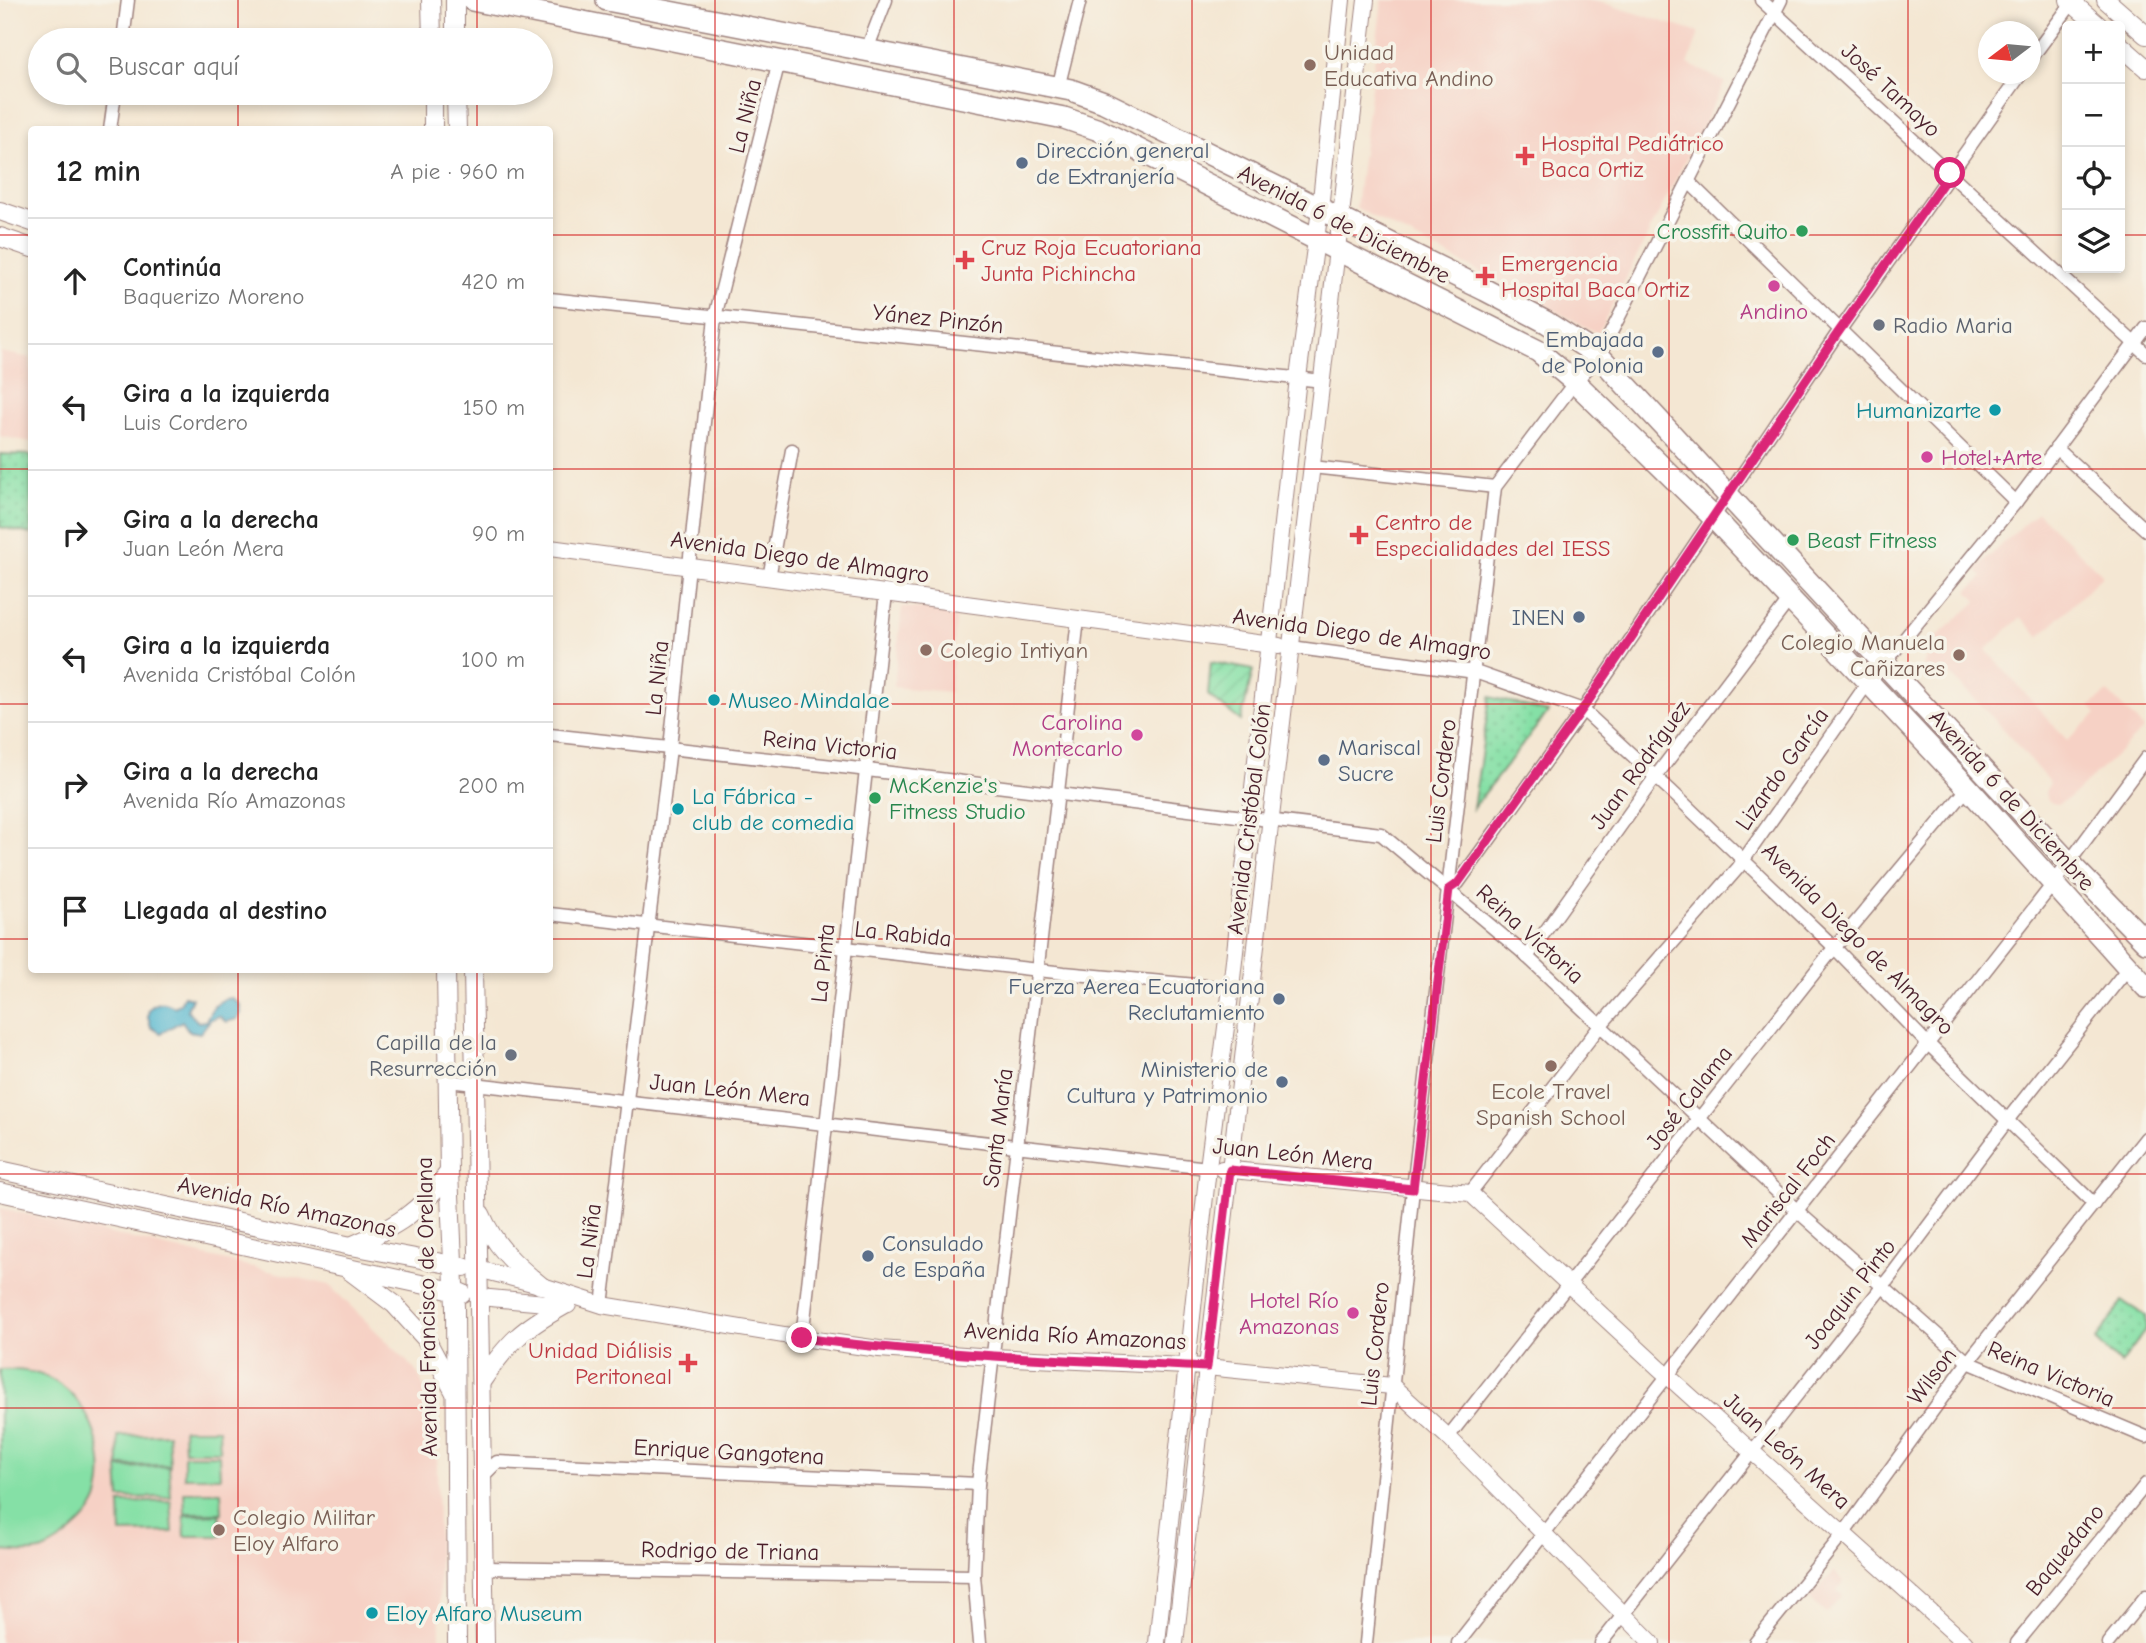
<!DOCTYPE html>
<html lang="es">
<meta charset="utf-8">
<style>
:root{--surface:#fff;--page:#f6f6f6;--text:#222;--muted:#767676;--line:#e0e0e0}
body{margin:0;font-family:"Comic Neue",sans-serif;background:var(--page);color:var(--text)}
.controls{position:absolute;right:21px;top:21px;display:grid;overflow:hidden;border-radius:7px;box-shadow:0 4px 10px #0003}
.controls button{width:63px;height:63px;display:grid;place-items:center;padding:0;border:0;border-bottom:2px solid var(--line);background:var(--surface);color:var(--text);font:35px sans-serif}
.compass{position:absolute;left:1978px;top:21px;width:63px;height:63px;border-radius:50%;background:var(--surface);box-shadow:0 4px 10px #0003;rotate:254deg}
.stop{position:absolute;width:21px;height:21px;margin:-16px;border:5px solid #db2777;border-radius:50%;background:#fff}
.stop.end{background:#db2777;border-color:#fff;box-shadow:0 2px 7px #0008}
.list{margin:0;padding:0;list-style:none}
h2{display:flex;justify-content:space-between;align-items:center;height:91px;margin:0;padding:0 28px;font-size:30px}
h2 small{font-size:23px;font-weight:400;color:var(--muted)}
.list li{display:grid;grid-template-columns:46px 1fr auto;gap:21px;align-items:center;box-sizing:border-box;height:126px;padding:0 28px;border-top:2px solid var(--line)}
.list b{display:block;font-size:26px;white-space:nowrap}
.list p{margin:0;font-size:23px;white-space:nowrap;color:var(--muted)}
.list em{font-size:23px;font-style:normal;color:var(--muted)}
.icon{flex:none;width:38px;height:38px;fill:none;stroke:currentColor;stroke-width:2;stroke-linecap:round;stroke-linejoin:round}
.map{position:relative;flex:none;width:2146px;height:1643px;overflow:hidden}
.search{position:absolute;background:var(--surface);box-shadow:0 4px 10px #0003;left:28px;top:28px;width:525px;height:77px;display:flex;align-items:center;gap:18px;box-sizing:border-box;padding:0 24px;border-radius:38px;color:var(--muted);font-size:26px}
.panel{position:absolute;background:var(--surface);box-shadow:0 4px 10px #0003;left:28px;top:126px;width:525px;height:847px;border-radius:7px}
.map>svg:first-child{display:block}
.built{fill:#f6d1c5}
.grass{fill:#85e0a6;stroke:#688068;stroke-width:2}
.park{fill:url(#park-dots);stroke:#688068;stroke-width:2}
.garden{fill:url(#garden-furrows);stroke:#688068;stroke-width:2}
.water{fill:#51b6cf;stroke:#4e6a7d;stroke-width:2}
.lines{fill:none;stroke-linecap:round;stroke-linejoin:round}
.minor-casing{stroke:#9f837f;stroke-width:15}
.tertiary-casing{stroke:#9f837f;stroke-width:18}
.secondary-casing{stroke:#9f837f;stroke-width:20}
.primary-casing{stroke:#9f837f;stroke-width:24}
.minor{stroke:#fff;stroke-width:12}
.tertiary{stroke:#fff;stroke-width:16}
.secondary{stroke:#fff;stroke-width:18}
.primary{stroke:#fff;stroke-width:21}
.route{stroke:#db2777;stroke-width:9}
.grid{fill:none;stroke:#d62828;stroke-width:2;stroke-opacity:0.55}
.education-dot{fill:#8d6e63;stroke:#f7f3e8;stroke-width:2.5}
.health-dot{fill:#e0444e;stroke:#f7f3e8;stroke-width:2.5}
.service-dot{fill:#5c6f8a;stroke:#f7f3e8;stroke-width:2.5}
.leisure-dot{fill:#2e9e5b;stroke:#f7f3e8;stroke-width:2.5}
.hotel-dot{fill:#d1479c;stroke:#f7f3e8;stroke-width:2.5}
.worship-dot{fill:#6b7280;stroke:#f7f3e8;stroke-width:2.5}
.culture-dot{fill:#0f9aa8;stroke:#f7f3e8;stroke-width:2.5}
.labels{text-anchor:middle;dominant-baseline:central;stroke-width:7;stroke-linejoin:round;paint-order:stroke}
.education-label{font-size:23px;fill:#785e54;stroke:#f7f3e8;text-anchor:start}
.street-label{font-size:23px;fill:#4a1f2b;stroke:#f7f3e8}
.health-label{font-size:23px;fill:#be3a42;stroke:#f7f3e8;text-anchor:start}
.service-label{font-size:23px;fill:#4e5e75;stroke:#f7f3e8;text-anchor:end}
.leisure-label{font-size:23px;fill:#27864d;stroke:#f7f3e8;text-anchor:start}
.hotel-label{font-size:23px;fill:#b23c85;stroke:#f7f3e8;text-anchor:end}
.worship-label{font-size:23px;fill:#5b616d;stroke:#f7f3e8;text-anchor:start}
.culture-label{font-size:23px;fill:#0d838f;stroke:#f7f3e8;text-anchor:start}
</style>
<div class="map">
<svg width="2146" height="1643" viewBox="0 0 2146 1643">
<defs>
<pattern id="park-dots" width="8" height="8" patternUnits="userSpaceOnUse" patternTransform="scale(1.75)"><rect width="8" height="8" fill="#85e0a6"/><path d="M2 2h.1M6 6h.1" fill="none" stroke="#74c08f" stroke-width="1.8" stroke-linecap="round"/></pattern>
<pattern id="garden-furrows" width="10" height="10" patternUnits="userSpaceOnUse" patternTransform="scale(1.75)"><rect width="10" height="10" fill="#85e0a6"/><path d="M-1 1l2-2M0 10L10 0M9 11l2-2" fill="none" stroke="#74c08f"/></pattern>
</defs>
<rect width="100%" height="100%" fill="#f7f3e8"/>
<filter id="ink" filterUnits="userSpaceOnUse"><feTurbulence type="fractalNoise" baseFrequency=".0143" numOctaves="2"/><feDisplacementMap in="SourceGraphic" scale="14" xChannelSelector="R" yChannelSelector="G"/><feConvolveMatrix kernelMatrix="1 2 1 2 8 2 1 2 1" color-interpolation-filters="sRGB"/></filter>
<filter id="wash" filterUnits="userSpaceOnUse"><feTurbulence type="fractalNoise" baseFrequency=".00686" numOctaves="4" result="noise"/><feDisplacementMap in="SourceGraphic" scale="28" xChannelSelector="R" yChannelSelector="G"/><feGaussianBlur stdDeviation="1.57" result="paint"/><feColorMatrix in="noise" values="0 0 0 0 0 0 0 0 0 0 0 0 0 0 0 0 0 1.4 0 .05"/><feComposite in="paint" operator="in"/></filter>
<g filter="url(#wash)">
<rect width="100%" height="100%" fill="#f4e7d3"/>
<!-- built -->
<g class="built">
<polygon points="1382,0 1594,0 1699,33 1688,64 1725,82 1598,333 1356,208"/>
<polygon points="0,352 31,358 31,442 0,436"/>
<polygon points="2037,512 2103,575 2039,637 2021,617 1986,650 2067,740 2097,714 2090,706 2108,692 2144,729 2070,798 2057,804 2049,802 2046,797 2045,792 2050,783 1996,721 1944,668 1932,673 1928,671 1923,664 1930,651 1925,647 1977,601 1968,591 1983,577 1976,569"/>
<polygon points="902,607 957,612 950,692 894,687"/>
<polygon points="0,1208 329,1285 416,1370 436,1416 440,1643 0,1643"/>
<polygon points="1835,1571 1843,1582 1837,1590 1843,1596 1826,1614 1809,1598"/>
</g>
<!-- grass -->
<g class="grass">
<path d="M0,1370C19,1369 41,1372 57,1383C91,1404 108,1455 99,1494C94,1516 64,1541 43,1550C32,1555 12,1551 0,1551Z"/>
<polygon points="183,1429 219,1429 220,1451 184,1451"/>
<polygon points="168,1434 170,1465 119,1466 118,1436"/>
<polygon points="184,1455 219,1455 220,1477 184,1477"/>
<polygon points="169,1466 171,1497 120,1498 118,1468"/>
<polygon points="184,1492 221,1492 222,1513 185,1513"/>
<polygon points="171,1501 173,1532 121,1533 120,1503"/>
<polygon points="220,1514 221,1536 185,1536 184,1515"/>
</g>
<!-- park -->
<g class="park">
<polygon points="0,454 31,455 31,534 0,527"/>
<polygon points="1490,697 1548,712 1473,808"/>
<polygon points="2122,1301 2146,1316 2146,1329 2121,1364 2096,1341"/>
</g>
<!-- garden -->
<polygon class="garden" points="1211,662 1253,670 1241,721 1208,695"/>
<!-- water -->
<path class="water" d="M184,996L192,998L187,1010L198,1022L206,1021C211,1008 218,999 232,998L240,1005L241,1013L237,1019L226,1022L219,1016L211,1019L200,1033L189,1031L182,1021L161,1033L151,1027L148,1017L149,1009C158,1002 163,1000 174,1007L180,1004Z"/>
</g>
<g filter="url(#ink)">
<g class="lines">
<!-- minor casing -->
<g class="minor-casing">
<g id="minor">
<polyline points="1761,0 2146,354"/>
<polyline points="123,40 128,0"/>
<polyline points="866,52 886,0"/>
<polyline points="2030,60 2072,3"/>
<polyline points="1058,88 1080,0"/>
<polyline points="110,130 115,93"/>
<polyline points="1689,182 2016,502"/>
<polyline points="550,299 1323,381"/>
<polyline points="2056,448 2146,530"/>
<polyline points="1312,467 1495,487"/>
<polyline points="769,578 792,450"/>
<polyline points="1291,647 1475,672 1583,710 1671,791 1830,943 1921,1037 2094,1204"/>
<polyline points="550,735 851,768 1381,834 1521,951 1804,1217 1968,1362 2146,1437"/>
<polyline points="1449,889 1458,883 1583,710 1835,337 2021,74"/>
<polyline points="550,914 1064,973 1251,990"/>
<polyline points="1527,957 1656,776 1790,599"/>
<polyline points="448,1081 1208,1168"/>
<polyline points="1470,1193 1600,1026 1738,868 1862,691 2016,502 2146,328"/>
<polyline points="602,1305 670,748 715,317 779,61"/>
<polyline points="802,1338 886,593"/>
<polyline points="1448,1437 1830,953 1968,788"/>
<polyline points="483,1476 497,1462 978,1484"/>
<polyline points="485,1568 974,1576"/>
<polyline points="980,1643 974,1576 978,1484 1078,619"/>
<polyline points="1366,1643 1413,1189 1495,487 1575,382 1599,356 1781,0"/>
<polyline points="1458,1643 2053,884 2146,758"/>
<polyline points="1601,1643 1890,1277 2013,1113 2128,968"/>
<polyline points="1755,1643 1844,1533 1968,1362 2146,1138"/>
<polyline points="2017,1643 2146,1484"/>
<polyline points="2108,1643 2146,1596"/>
</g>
</g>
<!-- tertiary casing -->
<g class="tertiary-casing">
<g id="tertiary">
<polyline points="550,548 1279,646"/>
<polyline points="1222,1169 1470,1193 1660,1369 1965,1643"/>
<polyline points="478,1269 540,1285 602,1305 802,1338 879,1349 993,1357 1207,1367 1392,1386 1448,1437 1652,1643"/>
<polyline points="479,1297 568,1305"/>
<polyline points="1157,1643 1208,1168 1231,988 1298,378 1320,209 1342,0"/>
<polyline points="1175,1643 1366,0"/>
</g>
</g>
<!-- secondary casing -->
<g class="secondary-casing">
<g id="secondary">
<polyline points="431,0 432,40"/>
<polyline points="455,0 455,40"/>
<polyline points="2069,0 2099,26"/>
<polyline points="2106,0 2146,35"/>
<polyline points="2120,45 2146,68"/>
<polyline points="433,93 433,130"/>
<polyline points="456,93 457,130"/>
<polyline points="0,211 32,222"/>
<polyline points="0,237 32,248"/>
<polyline points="446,970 449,1172 455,1307 457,1643"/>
<polyline points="473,970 485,1643"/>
<polyline points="0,1170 351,1246 464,1267"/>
<polyline points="0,1192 462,1293"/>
<path d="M481,1214C494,1245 514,1264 540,1285"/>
<path d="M351,1246C397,1226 419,1213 449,1172"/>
<polyline points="350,1271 394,1304 426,1339 454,1391"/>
<path d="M481,1382C509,1341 521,1330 565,1305"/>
</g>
</g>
<!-- primary casing -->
<g class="primary-casing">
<g id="primary">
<polyline points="472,0 1064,118 1099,130 1538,351 1575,382 1713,517 1968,788 2146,987"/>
<polyline points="607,0 1071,90 1104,102 1485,290 1546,322 1599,356 2069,863 2146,942"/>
</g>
</g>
<!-- minor -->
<use href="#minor" class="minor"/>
<!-- tertiary -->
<use href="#tertiary" class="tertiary"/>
<!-- secondary -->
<use href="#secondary" class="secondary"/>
<!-- primary -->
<use href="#primary" class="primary"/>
</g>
</g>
<g class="lines" filter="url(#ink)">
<!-- route -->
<path class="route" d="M802,1338C936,1356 1072,1360 1207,1367L1230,1170L1413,1189L1449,889L1458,883L1589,700L1835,337L1950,173"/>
</g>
<!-- grid -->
<path class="grid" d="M238,0V40M477,0V40M715,0V1643M954,0V1643M1192,0V1643M1431,0V1643M1669,0V1643M1908,0V1643M238,93V130M477,93V130M0,235H32M550,235H2067M2120,235H2146M0,469H32M550,469H2146M0,704H32M550,704H2146M0,939H32M550,939H2146M238,970V1643M477,970V1643M0,1174H2146M0,1408H2146"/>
<!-- markers -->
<g class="education-dot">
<circle cx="1310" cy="65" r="7"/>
<circle cx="926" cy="650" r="7"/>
<circle cx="1959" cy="655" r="7"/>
<circle cx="1551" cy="1066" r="7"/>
<circle cx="219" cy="1530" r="7"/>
</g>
<g class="health-dot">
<path d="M1521.5 145.5h7v7h7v7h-7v7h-7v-7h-7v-7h7z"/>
<path d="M961.5 249.5h7v7h7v7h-7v7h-7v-7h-7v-7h7z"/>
<path d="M1481.5 265.5h7v7h7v7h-7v7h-7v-7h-7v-7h7z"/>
<path d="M1355.5 524.5h7v7h7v7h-7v7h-7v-7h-7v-7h7z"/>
<path d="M684.5 1352.5h7v7h7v7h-7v7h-7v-7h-7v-7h7z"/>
</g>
<g class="service-dot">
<circle cx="1022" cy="163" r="7"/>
<circle cx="1658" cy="352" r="7"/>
<circle cx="1579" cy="617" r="7"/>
<circle cx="1324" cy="760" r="7"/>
<circle cx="1279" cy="999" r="7"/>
<circle cx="1282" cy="1082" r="7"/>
<circle cx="868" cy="1256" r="7"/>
</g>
<g class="leisure-dot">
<circle cx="1802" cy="231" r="7"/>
<circle cx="1793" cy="540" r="7"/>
<circle cx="875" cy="798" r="7"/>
</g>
<g class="hotel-dot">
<circle cx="1774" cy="286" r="7"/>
<circle cx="1927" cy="457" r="7"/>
<circle cx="1137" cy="735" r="7"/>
<circle cx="1353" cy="1313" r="7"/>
</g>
<g class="worship-dot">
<circle cx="1879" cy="325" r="7"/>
<circle cx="511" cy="1055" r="7"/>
</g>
<g class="culture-dot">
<circle cx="1995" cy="410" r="7"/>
<circle cx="714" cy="700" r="7"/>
<circle cx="678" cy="809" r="7"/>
<circle cx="372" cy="1613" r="7"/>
</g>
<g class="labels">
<!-- education labels -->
<g class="education-label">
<text x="1324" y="52">Unidad<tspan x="1324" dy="26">Educativa Andino</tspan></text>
<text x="1945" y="642" text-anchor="end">Colegio Manuela<tspan x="1945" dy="26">Cañizares</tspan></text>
<text x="940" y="650">Colegio Intiyan</text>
<text x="1551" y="1091" text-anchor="middle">Ecole Travel<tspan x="1551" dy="26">Spanish School</tspan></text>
<text x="233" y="1517">Colegio Militar<tspan x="233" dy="26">Eloy Alfaro</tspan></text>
</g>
<!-- street labels -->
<g class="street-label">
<text transform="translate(1891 90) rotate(43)">José Tamayo</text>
<text transform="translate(745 116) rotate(-76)">La Niña</text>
<text transform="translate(1344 224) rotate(27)">Avenida 6 de Diciembre</text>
<text transform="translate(938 319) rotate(6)">Yánez Pinzón</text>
<text transform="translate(800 557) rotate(8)">Avenida Diego de Almagro</text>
<text transform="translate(1362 634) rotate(8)">Avenida Diego de Almagro</text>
<text transform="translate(657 678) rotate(-84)">La Niña</text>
<text transform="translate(830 745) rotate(6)">Reina Victoria</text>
<text transform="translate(1640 765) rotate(-54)">Juan Rodríguez</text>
<text transform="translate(1782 769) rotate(-55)">Lizardo García</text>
<text transform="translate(1441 781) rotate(-83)">Luis Cordero</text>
<text transform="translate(2012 800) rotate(48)">Avenida 6 de Diciembre</text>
<text transform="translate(1249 819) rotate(-83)">Avenida Cristóbal Colón</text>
<text transform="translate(903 934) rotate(6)">La Rabida</text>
<text transform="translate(1530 934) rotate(42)">Reina Victoria</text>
<text transform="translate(1858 939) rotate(45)">Avenida Diego de Almagro</text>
<text transform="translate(823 963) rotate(-84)">La Pinta</text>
<text transform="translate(730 1090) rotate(6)">Juan León Mera</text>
<text transform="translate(1689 1098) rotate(-52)">José Calama</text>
<text transform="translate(998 1128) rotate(-83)">Santa María</text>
<text transform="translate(1293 1154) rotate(6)">Juan León Mera</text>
<text transform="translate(1788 1190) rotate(-52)">Mariscal Foch</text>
<text transform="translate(287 1207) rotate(12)">Avenida Río Amazonas</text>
<text transform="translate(589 1241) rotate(-83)">La Niña</text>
<text transform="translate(1850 1294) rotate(-52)">Joaquin Pinto</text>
<text transform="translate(427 1307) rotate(-91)">Avenida Francisco de Orellana</text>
<text transform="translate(1075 1336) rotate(3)">Avenida Río Amazonas</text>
<text transform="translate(1375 1344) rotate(-84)">Luis Cordero</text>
<text transform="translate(2051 1374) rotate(23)">Reina Victoria</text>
<text transform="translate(1932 1376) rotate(-53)">Wilson</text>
<text transform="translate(1787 1451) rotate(42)">Juan León Mera</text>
<text transform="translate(729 1452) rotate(3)">Enrique Gangotena</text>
<text transform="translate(2065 1550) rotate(-51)">Baquedano</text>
<text transform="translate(730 1551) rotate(1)">Rodrigo de Triana</text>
</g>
<!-- health labels -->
<g class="health-label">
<text x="1541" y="143">Hospital Pediátrico<tspan x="1541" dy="26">Baca Ortiz</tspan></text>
<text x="981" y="247">Cruz Roja Ecuatoriana<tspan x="981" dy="26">Junta Pichincha</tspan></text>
<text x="1501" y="263">Emergencia<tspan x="1501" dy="26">Hospital Baca Ortiz</tspan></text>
<text x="1375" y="522">Centro de<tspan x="1375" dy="26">Especialidades del IESS</tspan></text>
<text x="672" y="1350" text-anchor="end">Unidad Diálisis<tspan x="672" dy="26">Peritoneal</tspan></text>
</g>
<!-- service labels -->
<g class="service-label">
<text x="1036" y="150" text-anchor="start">Dirección general<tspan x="1036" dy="26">de Extranjería</tspan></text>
<text x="1644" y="339">Embajada<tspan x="1644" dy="26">de Polonia</tspan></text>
<text x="1565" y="617">INEN</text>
<text x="1338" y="747" text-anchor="start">Mariscal<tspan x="1338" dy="26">Sucre</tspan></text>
<text x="1265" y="986">Fuerza Aerea Ecuatoriana<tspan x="1265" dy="26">Reclutamiento</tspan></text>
<text x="1268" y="1069">Ministerio de<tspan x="1268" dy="26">Cultura y Patrimonio</tspan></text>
<text x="882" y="1243" text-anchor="start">Consulado<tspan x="882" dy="26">de España</tspan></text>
</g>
<!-- leisure labels -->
<g class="leisure-label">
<text x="1788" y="231" text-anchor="end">Crossfit Quito</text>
<text x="1807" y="540">Beast Fitness</text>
<text x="889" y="785">McKenzie's<tspan x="889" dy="26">Fitness Studio</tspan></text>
</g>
<!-- hotel labels -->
<g class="hotel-label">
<text x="1774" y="311" text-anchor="middle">Andino</text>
<text x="1941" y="457" text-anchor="start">Hotel+Arte</text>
<text x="1123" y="722">Carolina<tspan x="1123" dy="26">Montecarlo</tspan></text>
<text x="1339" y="1300">Hotel Río<tspan x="1339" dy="26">Amazonas</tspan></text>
</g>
<!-- worship labels -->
<g class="worship-label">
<text x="1893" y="325">Radio Maria</text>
<text x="497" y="1042" text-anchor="end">Capilla de la<tspan x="497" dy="26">Resurrección</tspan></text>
</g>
<!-- culture labels -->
<g class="culture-label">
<text x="1981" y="410" text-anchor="end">Humanizarte</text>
<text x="728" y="700">Museo Mindalae</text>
<text x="692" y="796">La Fábrica -<tspan x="692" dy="26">club de comedia</tspan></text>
<text x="386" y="1613">Eloy Alfaro Museum</text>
</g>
</g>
</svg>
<div class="controls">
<button>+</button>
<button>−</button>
<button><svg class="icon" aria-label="locate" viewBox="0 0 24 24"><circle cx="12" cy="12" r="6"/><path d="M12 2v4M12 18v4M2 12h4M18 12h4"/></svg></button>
<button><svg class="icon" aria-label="layers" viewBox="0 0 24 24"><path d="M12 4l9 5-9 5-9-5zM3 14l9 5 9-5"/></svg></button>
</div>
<svg class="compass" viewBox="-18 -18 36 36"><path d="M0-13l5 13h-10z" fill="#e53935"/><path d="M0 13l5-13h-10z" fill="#767676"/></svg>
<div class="stop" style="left:1950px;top:173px"></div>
<div class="stop end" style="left:802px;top:1338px"></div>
<div class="search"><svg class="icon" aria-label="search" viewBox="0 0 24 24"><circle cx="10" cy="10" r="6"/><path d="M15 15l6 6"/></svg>Buscar aquí</div>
<section class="panel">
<h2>12 min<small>A pie · 960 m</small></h2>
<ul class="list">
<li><svg class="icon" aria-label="ahead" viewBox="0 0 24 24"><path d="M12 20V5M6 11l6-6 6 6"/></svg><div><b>Continúa</b><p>Baquerizo Moreno</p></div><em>420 m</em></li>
<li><svg class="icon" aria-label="left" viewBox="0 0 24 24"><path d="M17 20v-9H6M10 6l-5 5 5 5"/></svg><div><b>Gira a la izquierda</b><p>Luis Cordero</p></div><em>150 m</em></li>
<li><svg class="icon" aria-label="right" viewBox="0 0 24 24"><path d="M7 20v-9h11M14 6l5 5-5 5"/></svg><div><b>Gira a la derecha</b><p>Juan León Mera</p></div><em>90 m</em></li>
<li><svg class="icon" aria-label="left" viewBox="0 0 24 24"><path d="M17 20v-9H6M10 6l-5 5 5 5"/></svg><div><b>Gira a la izquierda</b><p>Avenida Cristóbal Colón</p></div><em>100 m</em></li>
<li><svg class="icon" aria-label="right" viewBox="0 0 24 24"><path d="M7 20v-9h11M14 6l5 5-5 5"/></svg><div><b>Gira a la derecha</b><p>Avenida Río Amazonas</p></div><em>200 m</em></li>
<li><svg class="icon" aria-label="arrive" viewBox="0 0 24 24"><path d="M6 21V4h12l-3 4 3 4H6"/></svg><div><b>Llegada al destino</b></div></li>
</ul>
</section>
</div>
